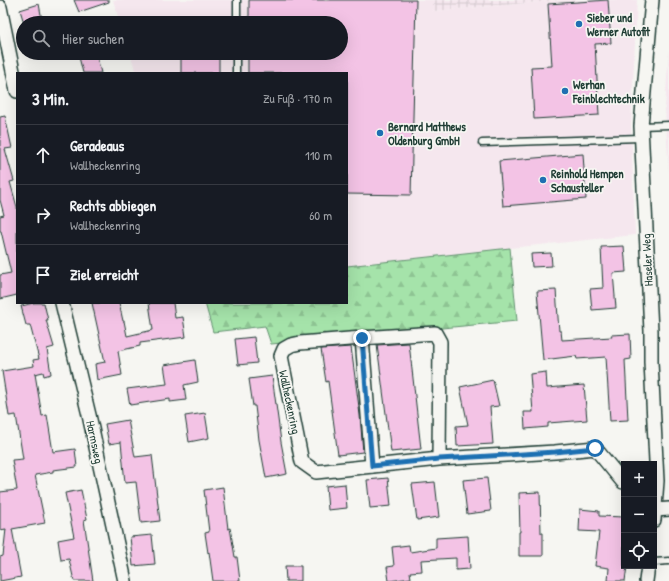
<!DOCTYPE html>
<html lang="de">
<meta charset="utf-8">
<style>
:root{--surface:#171b24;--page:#242831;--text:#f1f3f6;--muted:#9ea1a6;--line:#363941}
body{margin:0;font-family:"Patrick Hand",sans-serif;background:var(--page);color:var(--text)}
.controls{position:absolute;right:12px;bottom:12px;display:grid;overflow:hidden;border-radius:0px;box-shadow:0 4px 16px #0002}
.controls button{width:36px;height:36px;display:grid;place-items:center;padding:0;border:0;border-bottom:1px solid var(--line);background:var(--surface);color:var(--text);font:20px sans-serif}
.stop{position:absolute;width:12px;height:12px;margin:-9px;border:3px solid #1f6fb2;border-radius:50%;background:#fff}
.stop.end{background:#1f6fb2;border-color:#fff;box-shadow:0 1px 4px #0008}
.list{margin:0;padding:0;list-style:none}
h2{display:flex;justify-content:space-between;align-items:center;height:52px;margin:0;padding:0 16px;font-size:17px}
h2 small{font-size:13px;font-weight:400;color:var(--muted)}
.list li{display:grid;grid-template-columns:26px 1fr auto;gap:12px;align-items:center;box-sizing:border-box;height:60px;padding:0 16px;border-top:1px solid var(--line)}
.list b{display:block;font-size:15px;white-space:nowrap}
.list p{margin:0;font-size:13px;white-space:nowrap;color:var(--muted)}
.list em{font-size:13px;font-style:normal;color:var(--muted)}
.icon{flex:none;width:22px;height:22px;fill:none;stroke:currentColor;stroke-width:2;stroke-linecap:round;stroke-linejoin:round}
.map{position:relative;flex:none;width:669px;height:581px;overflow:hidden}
.search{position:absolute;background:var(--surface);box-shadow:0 4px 16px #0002;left:16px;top:16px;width:332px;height:44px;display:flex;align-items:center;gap:10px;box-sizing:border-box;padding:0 14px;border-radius:22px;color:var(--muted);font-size:15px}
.panel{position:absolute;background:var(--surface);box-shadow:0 4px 16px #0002;left:16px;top:72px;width:332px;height:232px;border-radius:0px}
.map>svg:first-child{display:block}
.built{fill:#f5e7ee}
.industrial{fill:url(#industrial-grid)}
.forest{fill:url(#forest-firs);stroke:#62906f}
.building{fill:#f3c3e5;stroke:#1f3d34}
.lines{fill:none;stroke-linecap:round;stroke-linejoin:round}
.service-casing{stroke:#1f3d34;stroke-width:9}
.minor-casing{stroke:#1f3d34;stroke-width:16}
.service{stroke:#f6f6f2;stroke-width:6}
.minor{stroke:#f6f6f2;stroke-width:13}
.route{stroke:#1f6fb2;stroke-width:5}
.poi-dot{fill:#1f6fb2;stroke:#f6f6f2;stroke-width:1.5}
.labels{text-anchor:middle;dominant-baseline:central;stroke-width:3.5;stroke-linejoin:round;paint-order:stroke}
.poi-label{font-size:12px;font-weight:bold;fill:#1f3d34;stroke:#f6f6f2;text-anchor:start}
.street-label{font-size:12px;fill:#1f3d34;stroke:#f6f6f2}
</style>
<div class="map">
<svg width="669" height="581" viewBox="0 0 669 581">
<defs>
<pattern id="industrial-grid" width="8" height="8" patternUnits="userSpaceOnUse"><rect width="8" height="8" fill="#f5e7ee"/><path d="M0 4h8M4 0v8" fill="none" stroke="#d2c7cd"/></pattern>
<pattern id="forest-firs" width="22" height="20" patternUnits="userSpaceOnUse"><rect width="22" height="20" fill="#a5e3aa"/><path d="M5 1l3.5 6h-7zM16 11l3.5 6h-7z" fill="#8ec493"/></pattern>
</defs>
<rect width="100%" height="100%" fill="#f6f6f2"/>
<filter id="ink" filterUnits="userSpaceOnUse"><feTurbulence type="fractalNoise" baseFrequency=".025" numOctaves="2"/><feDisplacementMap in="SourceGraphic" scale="8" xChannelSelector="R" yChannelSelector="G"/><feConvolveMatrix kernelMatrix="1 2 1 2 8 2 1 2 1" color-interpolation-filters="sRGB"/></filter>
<g filter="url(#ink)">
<!-- built -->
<g class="built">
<polygon points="113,0 433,0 433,11 562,0 637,0 631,126 635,235 510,248 347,266 347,73 136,73 130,53 341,53 341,23 120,23"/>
<polygon points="669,49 669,173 665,108"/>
</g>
<!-- industrial -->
<polygon class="industrial" points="433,0 562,0 433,11"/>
<!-- forest -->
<polygon class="forest" points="510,248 517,321 271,344 265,326 213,332 205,303 347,303 347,266"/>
<!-- building -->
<g class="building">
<polygon points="74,0 109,0 109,2 79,12"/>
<polygon points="249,0 416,0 411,195 347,194 347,73 248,73 248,53 341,53 341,23 249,23"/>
<polygon points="608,0 611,43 595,44 599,115 534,119 531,67 552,66 548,4"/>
<polygon points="39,4 42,20 30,23 24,23 20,10"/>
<polygon points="78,53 96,53 101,73 83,73"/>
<polygon points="202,53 219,53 219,73 181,73 181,54 202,54"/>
<polygon points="5,116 12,148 5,149 14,181 10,182 17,207 17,295 0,299 0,275 11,273 1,231 0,231 0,216 4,215 0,200 0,117"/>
<polygon points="583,154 586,199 503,206 499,161"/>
<polygon points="624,246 626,272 613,273 616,308 592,310 590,289 603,288 601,247"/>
<polygon points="551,253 552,266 532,267 531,254"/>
<polygon points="556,290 559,331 561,331 562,340 612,337 611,335 630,334 631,359 625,360 628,420 610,421 606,357 577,359 576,356 543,360 537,291"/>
<polygon points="34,303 44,303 48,320 46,320 54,347 47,349 51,374 44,376 43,372 35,374 42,416 47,415 53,452 75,449 77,467 53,470 53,472 35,475 45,523 12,529 21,577 0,581 0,557 3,556 6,529 0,530 0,492 17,490 12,460 23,459 16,415 9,416 2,371 34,366 33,360 39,359 30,325 26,325 21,306"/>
<polygon points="92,303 119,303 123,321 124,321 127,336 153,330 149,303 173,303 175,318 183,317 186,337 140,343 140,346 118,351 122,375 97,380 95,364 105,362"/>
<polygon points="254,337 257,363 238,365 235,339"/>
<polygon points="409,343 421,449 391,452 377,345"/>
<polygon points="351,347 360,415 363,452 338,455 328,381 326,382 321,349"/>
<polygon points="195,360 198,382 184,385 186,400 170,402 170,399 130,405 127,389 167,384 164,365"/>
<polygon points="546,372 547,388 584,385 587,420 548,423 548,427 525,429 524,412 533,412 530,374"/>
<polygon points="272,376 278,419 281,442 287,474 266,478 259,440 255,406 253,406 249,379"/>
<polygon points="493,380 499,406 490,407 493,444 457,446 456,426 468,425 460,387"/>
<polygon points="205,413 209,438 189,442 185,416"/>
<polygon points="128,420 135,457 152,455 160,521 141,523 136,482 125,483 121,442 109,444 105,424"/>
<polygon points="388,478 391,506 370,508 367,480"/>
<polygon points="487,478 491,511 467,514 463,480"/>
<polygon points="435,482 439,517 417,520 412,484"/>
<polygon points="345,484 347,508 328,510 326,486"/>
<polygon points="223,487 228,529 230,528 235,557 237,557 240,581 213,581 209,552 208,553 205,533 209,532 204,490"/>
<polygon points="81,490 87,519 84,520 93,581 74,581 69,559 61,560 58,540 74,537 65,493"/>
<polygon points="540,492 541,533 543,533 543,556 519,556 519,532 520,532 519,493"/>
<polygon points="580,509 599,511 599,516 624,517 624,566 627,566 625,581 608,581 609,568 595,566 599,532 579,531"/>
<polygon points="152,535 155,564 133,566 130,537"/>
<polygon points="468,536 470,569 456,570 456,558 421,560 422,571 410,572 411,578 389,581 387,567 394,566 392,547 409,545 410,552 436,548 436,538"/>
<polygon points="285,566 301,566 301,581 286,581"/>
</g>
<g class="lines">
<!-- service casing -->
<g class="service-casing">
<g id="service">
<polyline points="237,23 237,0"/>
<polyline points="236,73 236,53"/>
<polyline points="641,126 669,125"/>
<polyline points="482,143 641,138"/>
<polyline points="654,562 669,561"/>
</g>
</g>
<!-- minor casing -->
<g class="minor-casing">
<g id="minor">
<polyline points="652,0 641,126 651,331 651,362 657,481 654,520"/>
<polyline points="0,7 17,91"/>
<polyline points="62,303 89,415 125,581"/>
<polyline points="362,338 372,466"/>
<polyline points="439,459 440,342 435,333 362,338 300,343 291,345 284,349 281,356 302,462 316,472 439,459 555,452 595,448 623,482 624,482"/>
<polyline points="655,510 669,509"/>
<polyline points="646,581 648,566"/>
</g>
</g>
<!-- service -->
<use href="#service" class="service"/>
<!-- minor -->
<use href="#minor" class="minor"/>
</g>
</g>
<g class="lines" filter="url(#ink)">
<!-- route -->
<polyline class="route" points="362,338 372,466 439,459 555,452 595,448"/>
</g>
<!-- markers -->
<g class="poi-dot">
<circle cx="579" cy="24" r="4"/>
<circle cx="565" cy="91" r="4"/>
<circle cx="380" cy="133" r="4"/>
<circle cx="543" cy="180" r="4"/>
</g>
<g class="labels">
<!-- poi labels -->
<g class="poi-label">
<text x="587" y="17">Sieber und<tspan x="587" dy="14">Werner Autofit</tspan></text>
<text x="573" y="84">Werhan<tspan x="573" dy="14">Feinblechtechnik</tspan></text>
<text x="388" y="126">Bernard Matthews<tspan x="388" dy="14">Oldenburg GmbH</tspan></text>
<text x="551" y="173">Reinhold Hempen<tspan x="551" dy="14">Schausteller</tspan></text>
</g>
<!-- street labels -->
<g class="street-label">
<text transform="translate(647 260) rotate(-93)">Haseler Weg</text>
<text transform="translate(290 402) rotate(78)">Wallheckenring</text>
<text transform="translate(95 442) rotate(78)">Harmsweg</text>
</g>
</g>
</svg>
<div class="controls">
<button>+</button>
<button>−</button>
<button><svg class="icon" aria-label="locate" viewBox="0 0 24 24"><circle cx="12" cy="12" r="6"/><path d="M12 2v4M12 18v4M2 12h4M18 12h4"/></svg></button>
</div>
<div class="stop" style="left:595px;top:448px"></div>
<div class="stop end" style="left:362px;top:338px"></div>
<div class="search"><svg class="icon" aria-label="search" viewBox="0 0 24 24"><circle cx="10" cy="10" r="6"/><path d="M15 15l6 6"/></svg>Hier suchen</div>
<section class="panel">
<h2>3 Min.<small>Zu Fuß · 170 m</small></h2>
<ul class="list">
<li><svg class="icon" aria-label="ahead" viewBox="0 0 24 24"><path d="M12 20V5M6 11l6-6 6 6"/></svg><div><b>Geradeaus</b><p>Wallheckenring</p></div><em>110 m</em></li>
<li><svg class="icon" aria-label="right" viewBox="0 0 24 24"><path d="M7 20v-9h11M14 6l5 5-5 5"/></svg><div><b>Rechts abbiegen</b><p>Wallheckenring</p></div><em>60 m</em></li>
<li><svg class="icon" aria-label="arrive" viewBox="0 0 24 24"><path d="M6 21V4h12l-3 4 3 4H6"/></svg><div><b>Ziel erreicht</b></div></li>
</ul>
</section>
</div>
